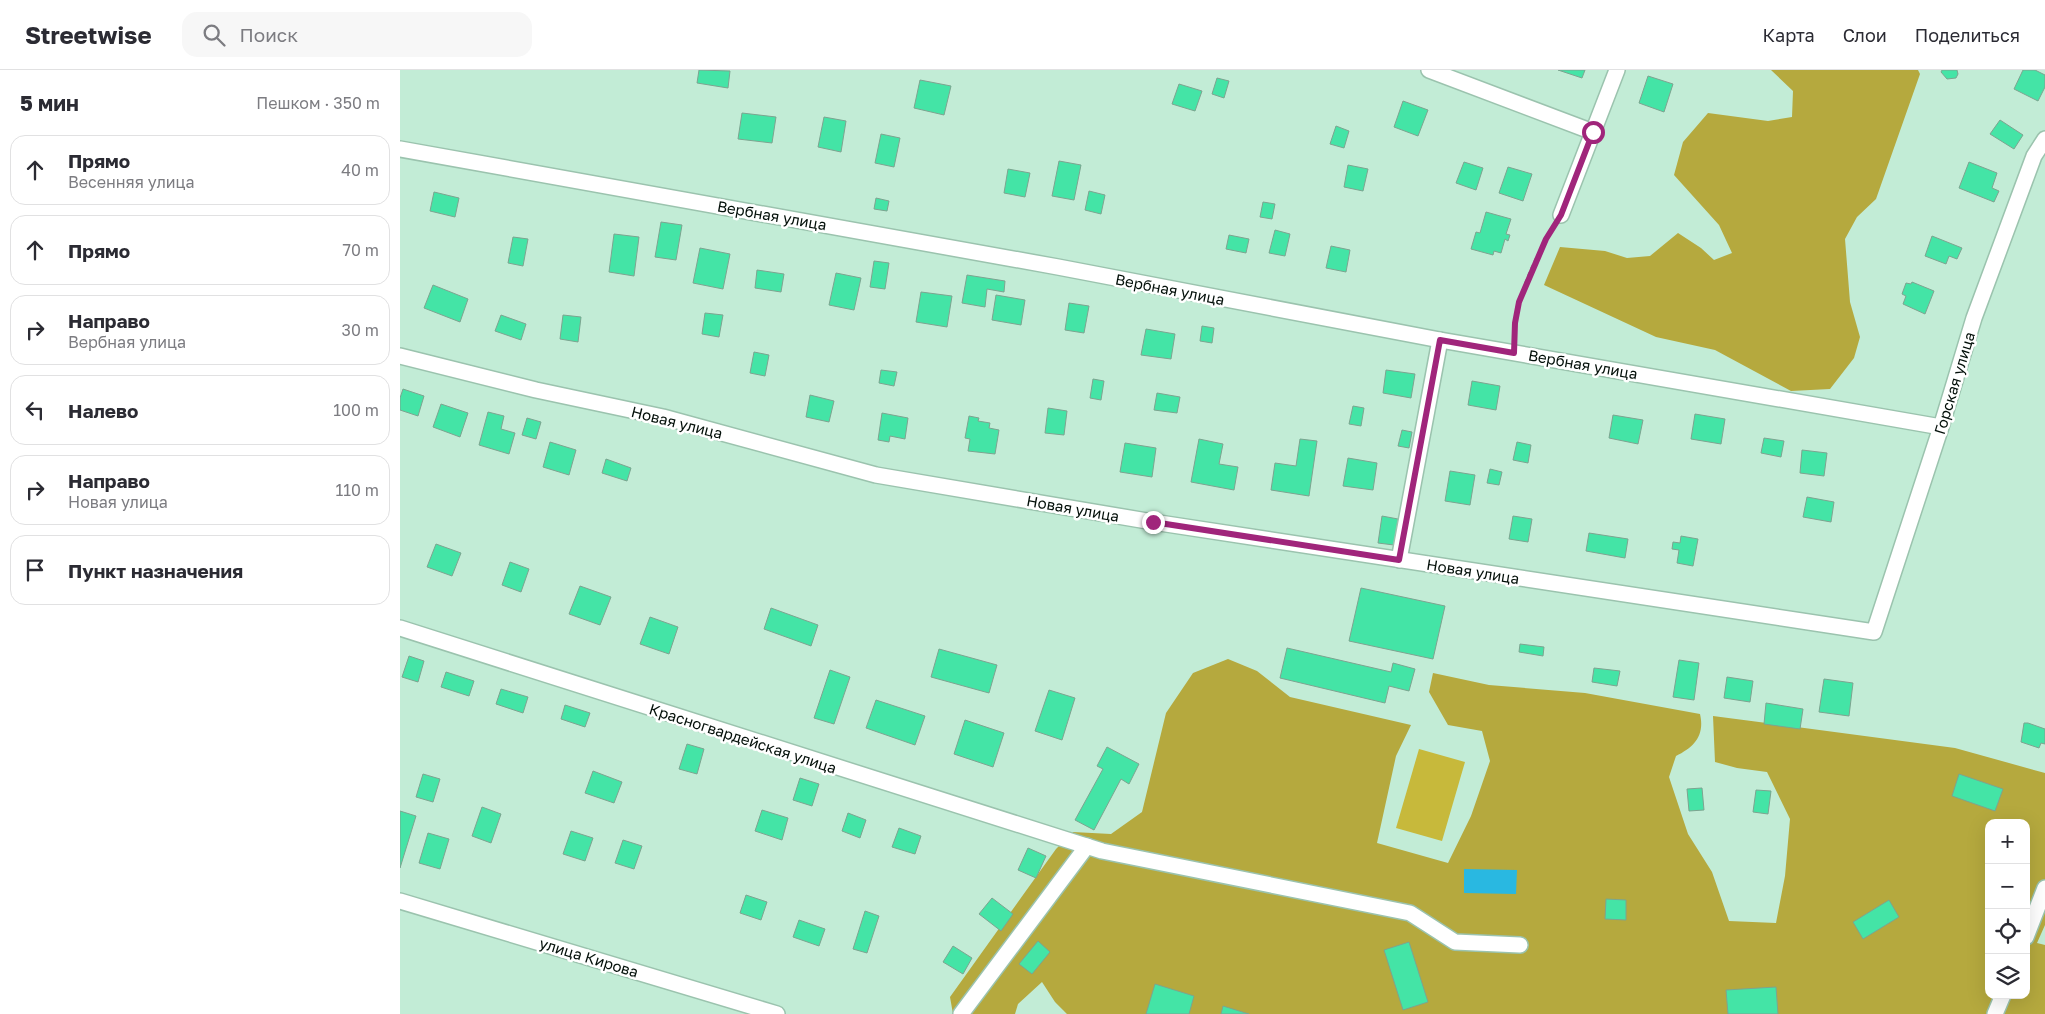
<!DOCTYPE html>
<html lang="ru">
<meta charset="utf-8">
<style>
:root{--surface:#fff;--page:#f7f7f7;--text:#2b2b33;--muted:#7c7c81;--line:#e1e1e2}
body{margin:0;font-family:"Golos Text",sans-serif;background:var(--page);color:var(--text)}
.controls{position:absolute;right:15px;bottom:15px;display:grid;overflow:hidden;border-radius:10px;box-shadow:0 5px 20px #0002}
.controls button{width:45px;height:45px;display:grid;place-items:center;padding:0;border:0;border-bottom:1px solid var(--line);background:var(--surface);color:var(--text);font:25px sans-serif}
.stop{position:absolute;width:15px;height:15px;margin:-11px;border:4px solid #a0257b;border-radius:50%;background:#fff}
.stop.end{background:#a0257b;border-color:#fff;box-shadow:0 1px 5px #0008}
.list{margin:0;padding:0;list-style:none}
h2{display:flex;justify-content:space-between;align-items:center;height:65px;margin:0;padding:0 20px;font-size:21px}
h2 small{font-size:16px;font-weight:400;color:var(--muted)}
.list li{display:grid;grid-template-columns:32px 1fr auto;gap:15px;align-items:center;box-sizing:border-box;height:70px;margin:0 10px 10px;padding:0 10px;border:1px solid var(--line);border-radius:15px}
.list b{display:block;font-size:19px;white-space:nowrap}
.list p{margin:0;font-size:16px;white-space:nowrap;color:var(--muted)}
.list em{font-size:16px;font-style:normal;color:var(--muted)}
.icon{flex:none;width:28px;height:28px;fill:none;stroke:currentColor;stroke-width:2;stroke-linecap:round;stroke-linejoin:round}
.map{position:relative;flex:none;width:1645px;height:944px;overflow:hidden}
header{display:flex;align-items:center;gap:30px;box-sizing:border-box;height:70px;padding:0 25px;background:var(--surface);border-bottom:1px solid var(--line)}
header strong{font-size:24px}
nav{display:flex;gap:28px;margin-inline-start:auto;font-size:18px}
.search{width:350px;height:45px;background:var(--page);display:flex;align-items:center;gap:12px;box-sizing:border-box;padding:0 18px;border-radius:15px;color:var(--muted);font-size:19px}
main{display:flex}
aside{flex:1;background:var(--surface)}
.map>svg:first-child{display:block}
.green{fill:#c7b93b}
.forest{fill:#b5a93e;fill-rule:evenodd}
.water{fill:#29b8e1}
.building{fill:#44e4a6;stroke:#7da490}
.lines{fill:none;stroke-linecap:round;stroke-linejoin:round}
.minor-casing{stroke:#9bc3ae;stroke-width:18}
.path{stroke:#7d9c8c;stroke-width:2.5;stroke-dasharray:4 4;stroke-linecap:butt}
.minor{stroke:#fff;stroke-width:15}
.route{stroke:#a0257b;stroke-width:6}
.labels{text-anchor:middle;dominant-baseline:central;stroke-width:5;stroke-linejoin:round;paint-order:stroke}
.street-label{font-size:15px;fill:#030f09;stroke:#fff}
</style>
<header>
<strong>Streetwise</strong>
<div class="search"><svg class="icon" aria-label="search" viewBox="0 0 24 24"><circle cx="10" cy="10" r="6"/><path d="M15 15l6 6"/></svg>Поиск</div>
<nav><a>Карта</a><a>Слои</a><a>Поделиться</a></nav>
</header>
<main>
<aside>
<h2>5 мин<small>Пешком · 350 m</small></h2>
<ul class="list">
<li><svg class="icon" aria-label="ahead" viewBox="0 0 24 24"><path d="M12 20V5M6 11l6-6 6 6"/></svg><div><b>Прямо</b><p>Весенняя улица</p></div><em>40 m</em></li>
<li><svg class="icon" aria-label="ahead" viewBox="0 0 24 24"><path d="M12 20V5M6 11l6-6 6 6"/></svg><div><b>Прямо</b></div><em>70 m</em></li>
<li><svg class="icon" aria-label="right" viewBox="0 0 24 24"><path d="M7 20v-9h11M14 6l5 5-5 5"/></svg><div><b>Направо</b><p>Вербная улица</p></div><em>30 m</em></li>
<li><svg class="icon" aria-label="left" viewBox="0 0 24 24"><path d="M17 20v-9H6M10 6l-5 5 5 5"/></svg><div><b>Налево</b></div><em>100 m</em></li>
<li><svg class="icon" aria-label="right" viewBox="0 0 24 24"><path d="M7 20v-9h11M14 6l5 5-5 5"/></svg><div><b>Направо</b><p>Новая улица</p></div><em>110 m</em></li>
<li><svg class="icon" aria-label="arrive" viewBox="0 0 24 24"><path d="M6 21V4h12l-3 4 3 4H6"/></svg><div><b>Пункт назначения</b></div></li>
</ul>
</aside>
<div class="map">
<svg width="1645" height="944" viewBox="0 0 1645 944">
<rect width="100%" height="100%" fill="#c2ecd6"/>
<!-- green -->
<polygon class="green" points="1019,679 1065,692 1042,771 996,758"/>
<!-- forest -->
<g class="forest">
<polygon points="1371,0 1518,0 1520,4 1476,129 1457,147 1445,169 1450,232 1460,267 1454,288 1430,319 1391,321 1315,280 1256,267 1144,215 1160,177 1205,181 1227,188 1250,186 1278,163 1301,178 1314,190 1332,183 1319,155 1274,105 1283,72 1308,43 1368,51 1392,47 1393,21"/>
<path d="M828,589L857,601L890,627L1011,655L996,686L977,773L1048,793L1071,746L1090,691L1082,661L1048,655L1029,622L1033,603L1089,615L1185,623L1300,644C1305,666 1294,677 1276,686L1269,707L1288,764L1312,802L1329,851L1376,853L1385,806L1390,749L1367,702L1337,698L1315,692L1313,646L1555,678L1645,703V855L1637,873L1645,875V944H667L655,932L642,912L618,934L615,944H553L550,927L656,779L673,762L711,764L742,742L766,643L793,603ZM1589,753H1626V925H1589Z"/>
</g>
<!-- water -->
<polygon class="water" points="1064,799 1117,800 1116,824 1064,823"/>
<!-- building -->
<g class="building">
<polygon points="299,0 330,1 328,18 297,13"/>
<polygon points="1158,0 1185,0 1182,8"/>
<polygon points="1542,0 1557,0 1558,4 1556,8 1547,9 1541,2"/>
<polygon points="1623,0 1635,0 1645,5 1645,17 1638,31 1614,19"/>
<polygon points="1248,6 1273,14 1264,42 1239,33"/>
<polygon points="817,8 829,11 824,28 812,24"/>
<polygon points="520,10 551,16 544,45 514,38"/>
<polygon points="779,14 802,21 795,41 772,34"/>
<polygon points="1003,31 1028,40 1018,66 994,57"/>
<polygon points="342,43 376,47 372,73 338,69"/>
<polygon points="424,47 446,51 441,82 418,77"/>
<polygon points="1600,50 1623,65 1614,79 1590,64"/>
<polygon points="936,56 949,61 944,78 930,74"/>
<polygon points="481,64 500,68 494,97 475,93"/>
<polygon points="659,91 681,95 674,130 652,126"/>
<polygon points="1064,92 1083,98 1076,120 1056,113"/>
<polygon points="1569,92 1597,103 1592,118 1599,121 1594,132 1559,118"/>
<polygon points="948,95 968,99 963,121 944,117"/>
<polygon points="1108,97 1132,104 1123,131 1099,123"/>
<polygon points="608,99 630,103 625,127 604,123"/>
<polygon points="689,121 705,125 701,144 685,140"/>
<polygon points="34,122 59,128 55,147 30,141"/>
<polygon points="476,128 489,131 487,141 474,139"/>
<polygon points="863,132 875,134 872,149 860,147"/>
<polygon points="1086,142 1111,149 1106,164 1110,165 1108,171 1105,169 1101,183 1094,181 1093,185 1071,179 1076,162 1080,163"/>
<polygon points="261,152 282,155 276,190 255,187"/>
<polygon points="875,160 890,164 885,186 869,183"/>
<polygon points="214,164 239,167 234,206 209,202"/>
<polygon points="829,165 849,169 846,183 826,179"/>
<polygon points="1532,166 1562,178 1557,189 1549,186 1546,194 1525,186"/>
<polygon points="113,167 128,169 123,196 108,193"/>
<polygon points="931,176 950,180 946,202 926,198"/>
<polygon points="300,178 330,184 323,219 293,213"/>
<polygon points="474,191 489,193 485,219 470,217"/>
<polygon points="357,200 384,204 381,222 355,218"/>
<polygon points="436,203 461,208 454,240 429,235"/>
<polygon points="567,205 605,211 604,222 587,219 585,237 562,233"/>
<polygon points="1512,212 1534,221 1525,244 1503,234 1506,226 1502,224 1506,213 1511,214"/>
<polygon points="33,215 68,229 60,252 24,238"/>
<polygon points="521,222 552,226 547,257 516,252"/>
<polygon points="596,225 625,230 621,255 592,250"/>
<polygon points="669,233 689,236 684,263 665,260"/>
<polygon points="305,243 323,245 319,267 302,264"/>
<polygon points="101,245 126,254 121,270 95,261"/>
<polygon points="163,245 181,247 178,272 160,269"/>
<polygon points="802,256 814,258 812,273 800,271"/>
<polygon points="746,259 775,264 771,289 741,285"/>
<polygon points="354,282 369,285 365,306 350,303"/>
<polygon points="481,300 497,302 494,316 479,313"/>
<polygon points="986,300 1015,304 1011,328 983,323"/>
<polygon points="693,309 704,311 701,330 690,328"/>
<polygon points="1072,311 1100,316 1096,340 1068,335"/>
<polygon points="3,319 24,326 18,346 0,340 0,328"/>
<polygon points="757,323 780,327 777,343 754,340"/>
<polygon points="410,325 434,331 429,352 406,347"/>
<polygon points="41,334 68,343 60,367 33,357"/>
<polygon points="953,336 964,338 961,356 949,354"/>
<polygon points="648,338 667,341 664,365 645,363"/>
<polygon points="88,342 104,346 101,359 115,363 109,384 79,375"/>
<polygon points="482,343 508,348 505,369 490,366 489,372 478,370"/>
<polygon points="1295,344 1325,349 1321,374 1291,369"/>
<polygon points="1213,345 1243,350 1238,374 1209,368"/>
<polygon points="569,346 579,348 578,351 590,353 589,358 599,360 595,384 568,381 570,369 565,368"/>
<polygon points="127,348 141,352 136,369 122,365"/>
<polygon points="1002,360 1012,362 1009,378 998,376"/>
<polygon points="1364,368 1384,371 1381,387 1361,383"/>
<polygon points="799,369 823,374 819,394 838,397 834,420 791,412"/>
<polygon points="900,369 917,371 909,426 871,420 875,393 896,396"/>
<polygon points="150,372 176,380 169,405 143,397"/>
<polygon points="1117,372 1131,375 1128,393 1113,390"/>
<polygon points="725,373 756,378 752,407 720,402"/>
<polygon points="1402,380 1427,383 1424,406 1400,403"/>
<polygon points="948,388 977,393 973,420 943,416"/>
<polygon points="206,389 231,398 227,411 202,403"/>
<polygon points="1090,399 1102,402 1099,415 1087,413"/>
<polygon points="1050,401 1075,405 1070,435 1045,431"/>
<polygon points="1407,427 1434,432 1431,452 1403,447"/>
<polygon points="982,446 998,449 994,475 978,473"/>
<polygon points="1113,446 1132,449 1128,472 1109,469"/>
<polygon points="1189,463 1228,469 1225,488 1186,481"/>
<polygon points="1281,466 1298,469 1293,496 1277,493 1279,480 1272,479 1273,472 1280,473"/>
<polygon points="36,474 61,483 52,506 27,497"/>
<polygon points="110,492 129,499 121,522 102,515"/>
<polygon points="180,516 211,527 200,555 169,544"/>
<polygon points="961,518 1045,536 1033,589 949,571"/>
<polygon points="371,538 418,555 411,576 364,559"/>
<polygon points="250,547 278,557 269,584 240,574"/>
<polygon points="1120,574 1144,577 1143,586 1119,582"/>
<polygon points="887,578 991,602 993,593 1015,599 1009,621 989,616 985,633 880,608"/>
<polygon points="539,579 597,595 589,623 531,607"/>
<polygon points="9,586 24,591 18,612 2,607"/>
<polygon points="1279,590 1299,593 1294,630 1273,627"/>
<polygon points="1194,598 1220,601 1217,616 1192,612"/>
<polygon points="430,600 450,607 434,654 414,648"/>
<polygon points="46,602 74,611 69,626 41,617"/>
<polygon points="1327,607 1353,611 1350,632 1324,628"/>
<polygon points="1424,609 1453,613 1449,646 1419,642"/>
<polygon points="101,619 128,627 123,643 96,634"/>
<polygon points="649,620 675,628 662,670 635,661"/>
<polygon points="476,630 525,646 515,675 466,658"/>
<polygon points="1366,633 1403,639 1400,659 1364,654"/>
<polygon points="165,635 190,643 185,657 161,649"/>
<polygon points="565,650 604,663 593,697 554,684"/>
<polygon points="1624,653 1628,653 1645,659 1645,674 1641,673 1639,678 1621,672"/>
<polygon points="287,674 304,679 297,704 279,699"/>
<polygon points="707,677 739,694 729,714 721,709 694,760 675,750 703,699 697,696"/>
<polygon points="193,701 222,712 214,733 185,723"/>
<polygon points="23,704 40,709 33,732 16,727"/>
<polygon points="1559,704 1603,719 1595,741 1552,726"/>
<polygon points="400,708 419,714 412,736 393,730"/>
<polygon points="1302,718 1304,740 1289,741 1287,719"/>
<polygon points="1356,720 1371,721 1368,744 1353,742"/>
<polygon points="82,737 101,744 91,773 72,766"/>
<polygon points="362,740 388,748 382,770 355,761"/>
<polygon points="0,741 16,746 0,798"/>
<polygon points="448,743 466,750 460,768 442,761"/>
<polygon points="499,758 521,766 515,784 492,777"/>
<polygon points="171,761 193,768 185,791 163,784"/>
<polygon points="28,763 49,769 40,799 19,793"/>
<polygon points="223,770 242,776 234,799 215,793"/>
<polygon points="628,778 646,786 636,808 618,800"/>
<polygon points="346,825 367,832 361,850 340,843"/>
<polygon points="592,828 613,844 601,861 579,844"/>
<polygon points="1206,829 1226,830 1226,850 1205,849"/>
<polygon points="1489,830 1499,847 1463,869 1453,852"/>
<polygon points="465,841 479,846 467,883 453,879"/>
<polygon points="399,850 425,859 419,876 393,867"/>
<polygon points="638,871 650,882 632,904 619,894"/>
<polygon points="1009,872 1028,932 1003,940 984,880"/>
<polygon points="553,876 572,888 563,904 543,892"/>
<polygon points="755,914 794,926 789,944 746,944"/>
<polygon points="1376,917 1378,944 1328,944 1326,920"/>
<polygon points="823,936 849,944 821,944"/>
</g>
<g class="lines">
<!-- minor casing -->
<g class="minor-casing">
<g id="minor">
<polyline points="1029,0 1193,62"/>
<polyline points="0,79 658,197 1040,270 1541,357"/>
<polyline points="1161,145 1217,0"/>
<polyline points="0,286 136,320 263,347 476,405 753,452 1474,562 1541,357 1574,248 1634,86 1645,69"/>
<polyline points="999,490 1040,270"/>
<polyline points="0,558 702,781 1010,843 1055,872 1120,875"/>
<polyline points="0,831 377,944"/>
<polyline points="1626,867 1645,818"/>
<polyline points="561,944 687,776"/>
<polyline points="1595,944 1603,925"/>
</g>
</g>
<!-- path -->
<path class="path" d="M1114,268C1115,230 1133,189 1154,157"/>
<!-- minor -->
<use href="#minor" class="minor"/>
</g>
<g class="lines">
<!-- route -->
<polyline class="route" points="753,452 999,490 1040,270 1114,283 1115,253 1119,232 1146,169 1161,145 1193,62"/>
</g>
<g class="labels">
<!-- street labels -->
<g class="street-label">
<text transform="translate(372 145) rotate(10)">Вербная улица</text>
<text transform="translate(770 219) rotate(11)">Вербная улица</text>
<text transform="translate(1183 294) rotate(10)">Вербная улица</text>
<text transform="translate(1554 313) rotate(-73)">Горская улица</text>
<text transform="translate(277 352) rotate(14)">Новая улица</text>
<text transform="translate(673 438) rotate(10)">Новая улица</text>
<text transform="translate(1073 501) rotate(9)">Новая улица</text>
<text transform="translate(343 668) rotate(18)">Красногвардейская улица</text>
<text transform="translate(189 887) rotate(17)">улица Кирова</text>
</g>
</g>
</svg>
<div class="controls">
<button>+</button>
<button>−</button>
<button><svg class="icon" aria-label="locate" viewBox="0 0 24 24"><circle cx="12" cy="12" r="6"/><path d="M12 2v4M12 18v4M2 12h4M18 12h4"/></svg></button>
<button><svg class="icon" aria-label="layers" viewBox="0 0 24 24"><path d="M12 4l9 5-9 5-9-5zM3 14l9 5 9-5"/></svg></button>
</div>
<div class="stop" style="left:1193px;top:62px"></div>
<div class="stop end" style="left:753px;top:452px"></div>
</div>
</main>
